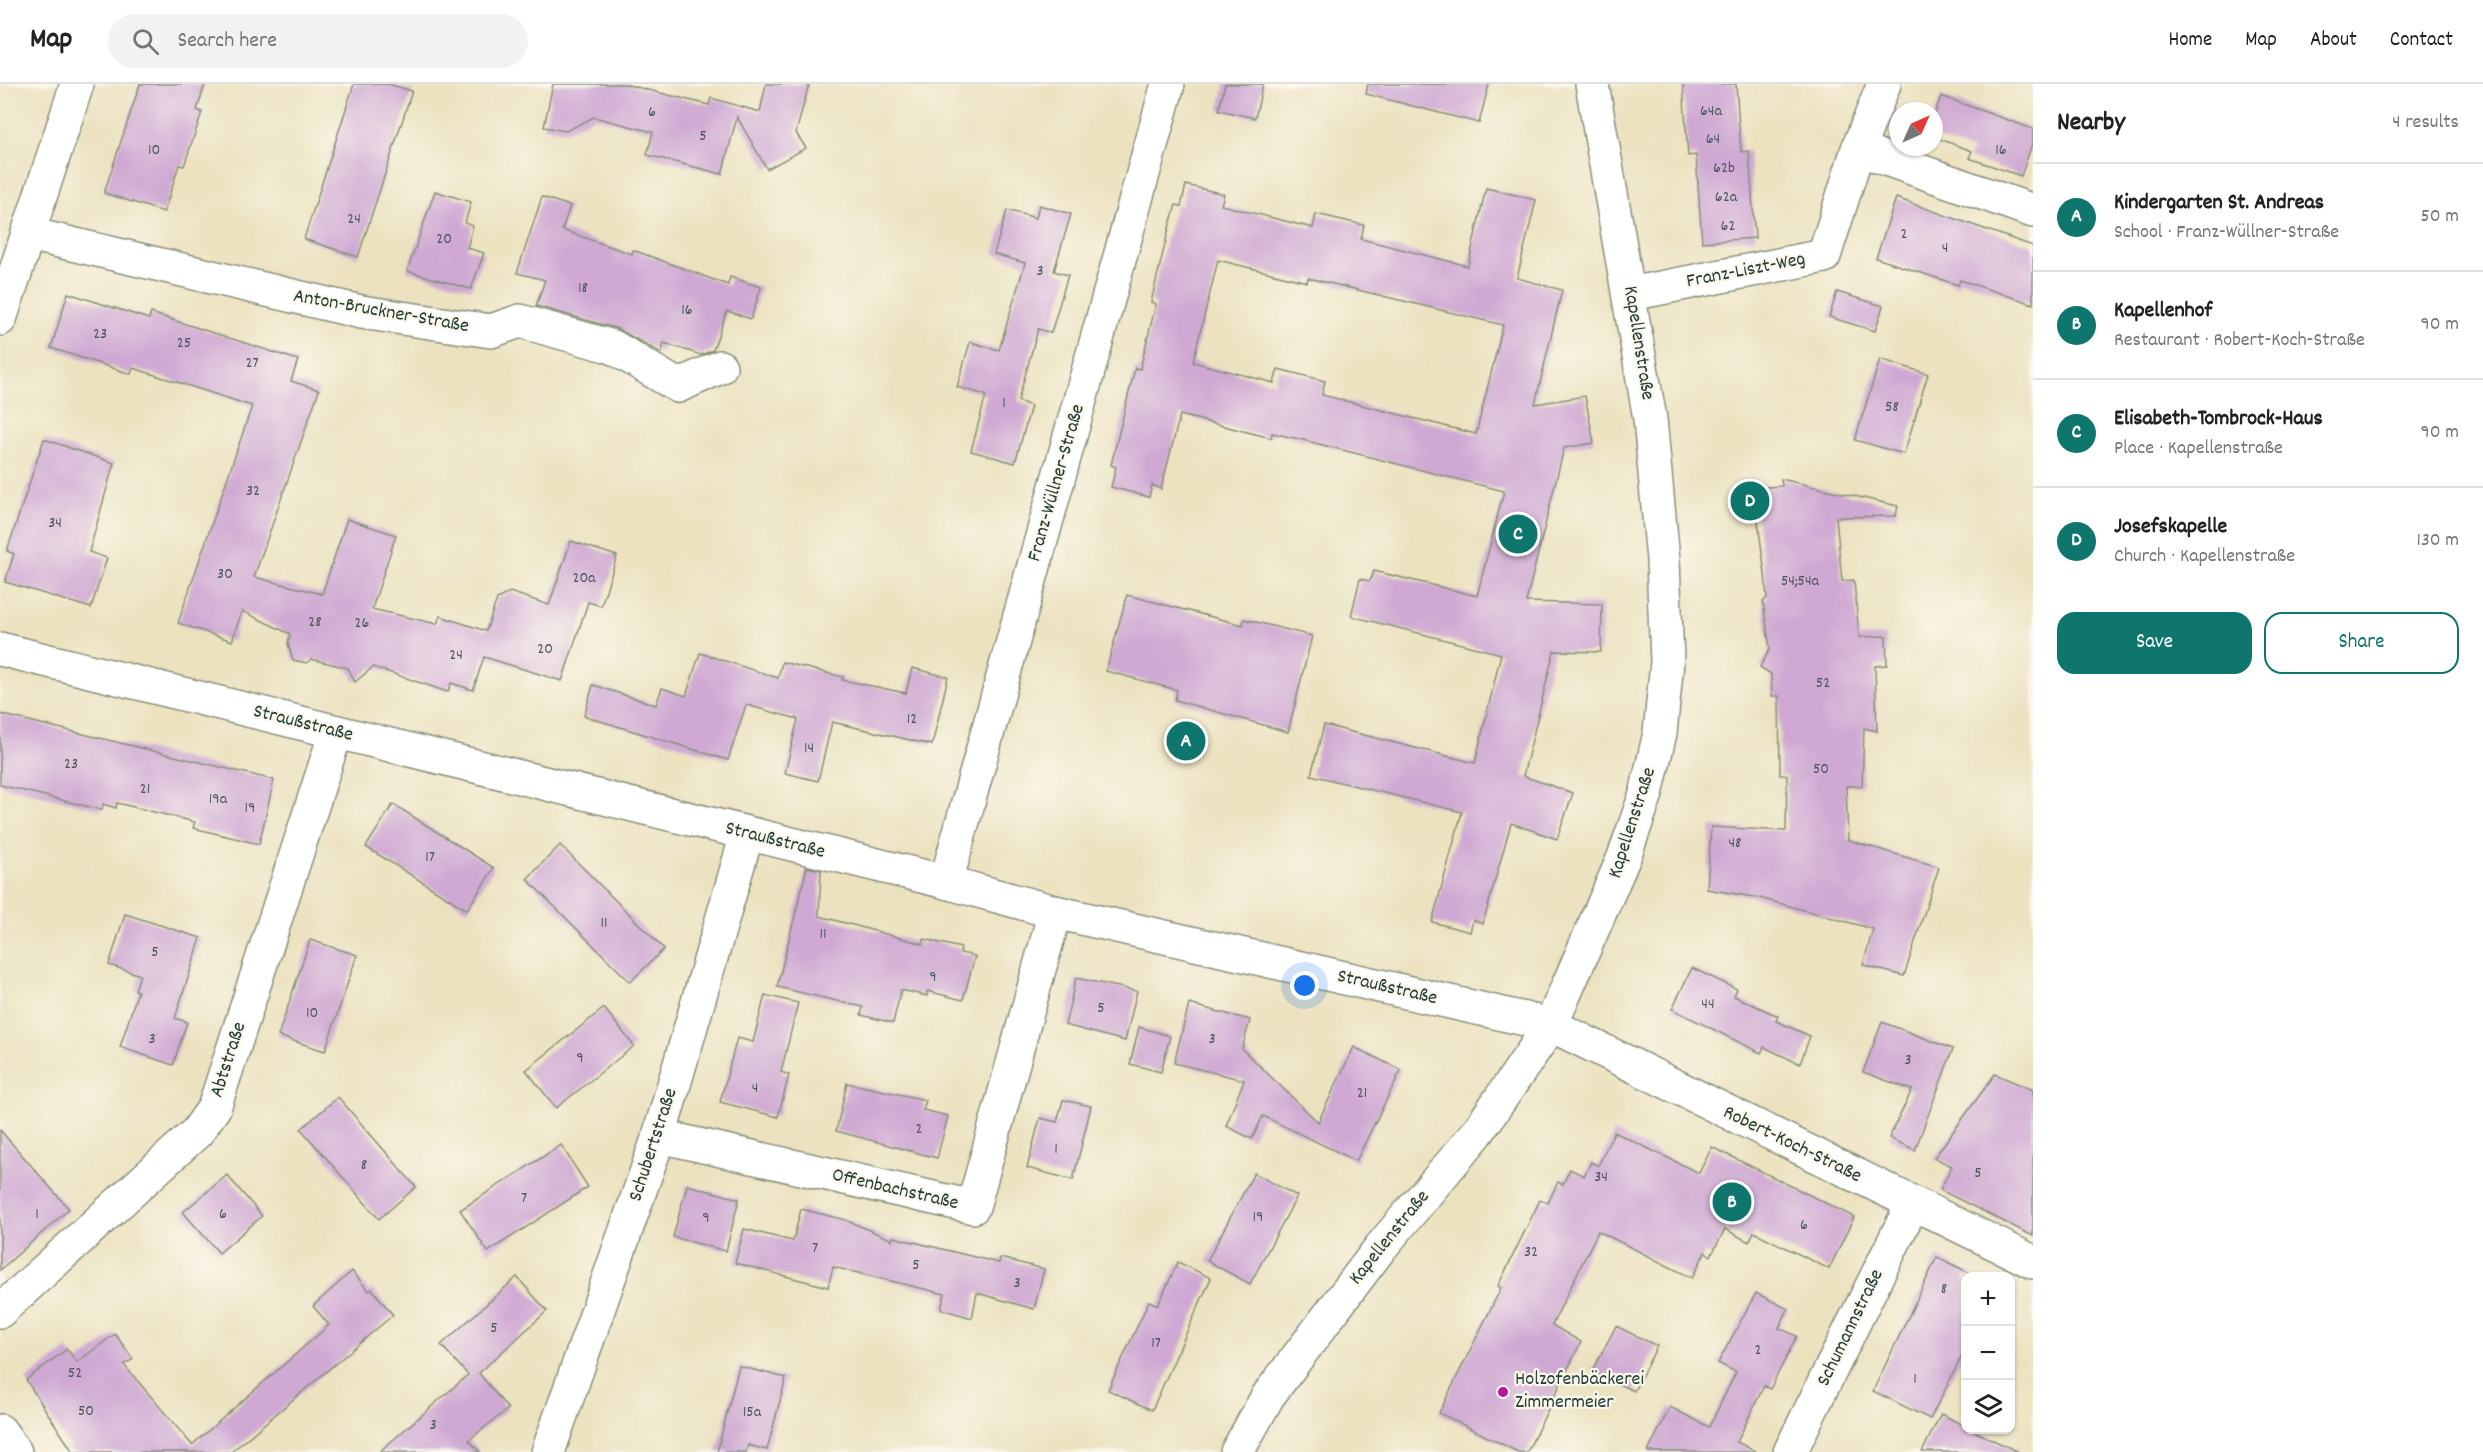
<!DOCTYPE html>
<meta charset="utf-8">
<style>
:root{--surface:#fff;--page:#f2f2f2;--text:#222;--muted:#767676;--line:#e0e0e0;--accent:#0f766e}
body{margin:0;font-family:Dekko,sans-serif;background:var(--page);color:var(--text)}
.controls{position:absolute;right:18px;bottom:18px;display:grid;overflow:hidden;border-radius:12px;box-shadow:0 2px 4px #0004}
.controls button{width:54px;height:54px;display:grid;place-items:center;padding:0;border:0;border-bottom:2px solid var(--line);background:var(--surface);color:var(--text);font:30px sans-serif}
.compass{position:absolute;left:1889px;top:18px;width:54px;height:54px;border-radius:50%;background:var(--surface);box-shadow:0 2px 4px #0004;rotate:45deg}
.you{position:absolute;left:1305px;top:902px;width:21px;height:21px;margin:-15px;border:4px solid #fff;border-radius:50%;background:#1a73e8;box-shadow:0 0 0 9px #1a73e833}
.badge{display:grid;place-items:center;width:39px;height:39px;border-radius:50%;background:var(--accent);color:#fff;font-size:20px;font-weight:700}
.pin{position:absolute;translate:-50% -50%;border:3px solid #fff;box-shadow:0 2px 6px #0006}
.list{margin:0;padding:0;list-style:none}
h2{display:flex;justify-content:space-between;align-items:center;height:78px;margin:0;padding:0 24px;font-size:26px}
h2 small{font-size:20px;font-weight:400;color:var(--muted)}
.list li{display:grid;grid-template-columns:39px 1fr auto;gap:18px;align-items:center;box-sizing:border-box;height:108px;padding:0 24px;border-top:2px solid var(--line)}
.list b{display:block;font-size:22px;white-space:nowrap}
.list p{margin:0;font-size:20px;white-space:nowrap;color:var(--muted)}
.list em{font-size:20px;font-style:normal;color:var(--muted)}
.actions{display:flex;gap:12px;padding:18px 24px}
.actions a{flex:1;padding:14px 0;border:2px solid var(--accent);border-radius:18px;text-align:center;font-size:21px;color:var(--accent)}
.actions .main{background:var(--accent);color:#fff}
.icon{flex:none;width:33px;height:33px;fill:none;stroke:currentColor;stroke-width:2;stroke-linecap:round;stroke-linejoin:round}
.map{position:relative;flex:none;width:2033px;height:1368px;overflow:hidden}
header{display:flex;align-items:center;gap:36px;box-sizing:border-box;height:84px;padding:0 30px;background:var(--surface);border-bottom:2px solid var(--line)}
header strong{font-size:28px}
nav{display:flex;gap:33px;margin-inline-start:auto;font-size:21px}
.search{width:420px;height:54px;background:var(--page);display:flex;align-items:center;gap:15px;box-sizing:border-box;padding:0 21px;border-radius:33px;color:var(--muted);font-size:22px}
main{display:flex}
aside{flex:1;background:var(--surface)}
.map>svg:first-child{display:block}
.building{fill:#cfa9d3;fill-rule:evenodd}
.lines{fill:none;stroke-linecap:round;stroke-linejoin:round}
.minor-casing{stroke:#86907a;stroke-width:36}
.major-casing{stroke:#86907a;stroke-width:36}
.minor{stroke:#fff;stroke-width:33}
.major{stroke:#fff;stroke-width:33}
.poi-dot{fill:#b5179e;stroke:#fbf7ec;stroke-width:2}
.labels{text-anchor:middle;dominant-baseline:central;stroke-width:4.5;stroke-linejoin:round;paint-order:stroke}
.number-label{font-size:16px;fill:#4b585c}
.street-label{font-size:20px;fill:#1f3d34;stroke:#fbf7ec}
.poi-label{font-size:20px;fill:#1f3d34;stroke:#fbf7ec;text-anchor:start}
</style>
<header>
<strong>Map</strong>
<div class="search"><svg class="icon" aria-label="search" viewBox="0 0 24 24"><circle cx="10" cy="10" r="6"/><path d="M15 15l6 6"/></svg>Search here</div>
<nav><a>Home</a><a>Map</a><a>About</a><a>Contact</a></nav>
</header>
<main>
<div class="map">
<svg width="2033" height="1368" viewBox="0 0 2033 1368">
<rect width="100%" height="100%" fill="#fbf7ec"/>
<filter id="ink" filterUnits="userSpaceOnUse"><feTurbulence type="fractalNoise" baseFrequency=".0167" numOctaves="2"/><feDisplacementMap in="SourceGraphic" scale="12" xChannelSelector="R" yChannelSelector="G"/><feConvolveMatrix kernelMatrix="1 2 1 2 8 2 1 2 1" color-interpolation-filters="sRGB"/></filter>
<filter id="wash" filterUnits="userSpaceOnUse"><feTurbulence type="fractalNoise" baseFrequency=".008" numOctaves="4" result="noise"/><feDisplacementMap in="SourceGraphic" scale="24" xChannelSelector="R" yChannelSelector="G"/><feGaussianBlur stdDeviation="1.35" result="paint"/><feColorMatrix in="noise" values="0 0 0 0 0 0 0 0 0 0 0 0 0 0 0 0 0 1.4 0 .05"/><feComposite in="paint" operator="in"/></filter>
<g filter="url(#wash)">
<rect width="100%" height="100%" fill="#ece2c0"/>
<g id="blocks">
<!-- building -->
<g class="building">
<polygon points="140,0 205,0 197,26 202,28 184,82 179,81 164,128 104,109"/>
<polygon points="354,0 388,0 412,7 358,173 304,155"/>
<polygon points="553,0 624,0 709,21 711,14 760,28 766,0 809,0 796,49 806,64 767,85 737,33 722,90 647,71 653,48 594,33 566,47 544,43"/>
<polygon points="1225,0 1263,0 1255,34 1219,26"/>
<polygon points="1368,0 1489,0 1479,39 1366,10"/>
<polygon points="1683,0 1736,0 1741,68 1749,67 1755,154 1702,158 1696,71 1688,72"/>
<polygon points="1941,12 2033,45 2033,57 2021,92 1969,74 1972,67 1934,53 1934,32"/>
<path d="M1186,101L1224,110L1221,121L1313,144L1316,130L1364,141L1361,155L1468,182L1486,104L1536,116L1517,194L1562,206L1535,320L1585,312L1594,359L1564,364L1526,518L1602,520L1601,568L1554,567L1523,692L1573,709L1557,755L1511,739L1483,840L1473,836L1470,848L1432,838L1462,728L1311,691L1324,641L1475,679L1501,570L1351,532L1360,495L1370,497L1374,487L1477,512L1504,407L1299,355L1272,349L1271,354L1180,331L1161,405L1152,401L1149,413L1111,403L1116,383L1111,381L1135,284L1140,285L1156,220L1151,218L1169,144L1176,121L1181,122ZM1218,176L1307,198L1308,194L1503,241L1476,350L1322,311L1325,297L1278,285L1274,299L1193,278Z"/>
<polygon points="435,107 471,118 465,139 473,142 467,164 484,169 471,205 407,187"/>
<polygon points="542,113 570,122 562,146 632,170 633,166 728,201 730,193 761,203 751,235 727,227 713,266 701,271 664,259 661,269 618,245 536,222 545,196 517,189"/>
<polygon points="1896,114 2033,162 2033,220 1960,196 1958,201 1876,174"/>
<polygon points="1039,121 1071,130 1054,187 1068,191 1051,249 1038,245 1018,317 1031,322 1015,379 971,367 986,311 957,303 970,258 999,266 1025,179 994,170 1007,126 1036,134"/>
<polygon points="1837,208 1883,222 1875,247 1829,233"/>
<polygon points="68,209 149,235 151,229 298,276 291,297 319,306 254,493 322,510 347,435 396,451 372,525 437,540 440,532 486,547 497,515 510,508 549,521 571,457 617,472 601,522 588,518 562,597 484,573 473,606 451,599 448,608 373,583 355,598 348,584 311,575 307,579 293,576 288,560 290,550 242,527 232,557 178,539 252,322 133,284 131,290 51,264"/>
<polygon points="1880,275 1928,290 1904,370 1855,356"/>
<polygon points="44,355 114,379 89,468 107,474 91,524 5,498 14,470 7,467"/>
<polygon points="1781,395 1898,422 1896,432 1836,433 1842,497 1854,496 1859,553 1886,552 1887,581 1875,582 1877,647 1864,644 1862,702 1846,702 1848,756 1939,783 1904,892 1863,881 1873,845 1760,814 1707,805 1711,743 1786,747 1787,691 1780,691 1779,612 1772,612 1771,590 1760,583 1770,565 1763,518 1767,514 1765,490 1757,431 1735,431 1735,405 1782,402"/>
<polygon points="1127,511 1243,541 1244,535 1312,552 1288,648 1175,616 1177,606 1106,587"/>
<polygon points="700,569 778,594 782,578 843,593 842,596 906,609 912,584 948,593 932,661 832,638 818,697 785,689 798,635 746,621 728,676 584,632 593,601 656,621 662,604 686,612"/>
<polygon points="0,630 274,696 259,760 193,744 195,738 117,719 116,724 103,720 102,726 0,701"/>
<polygon points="393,720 494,784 467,826 366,763"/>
<polygon points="560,761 664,865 630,898 527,795"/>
<polygon points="807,783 821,786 819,832 923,860 924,855 961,864 960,869 975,872 963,916 927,907 927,912 901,906 893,939 861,931 863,923 777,903"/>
<polygon points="125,830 201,854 175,934 187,938 173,981 120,963 138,907 135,906 140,891 109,881"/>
<polygon points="310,856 357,871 325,967 278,952"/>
<polygon points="1692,884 1737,905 1734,912 1778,932 1776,937 1810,952 1800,980 1764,963 1761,969 1672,925"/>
<polygon points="1076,894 1137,907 1125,957 1065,941"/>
<polygon points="765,911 798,919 781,988 789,991 778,1033 720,1018 737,954 753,958"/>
<polygon points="1189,920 1250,936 1242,965 1318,1038 1354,963 1401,986 1356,1077 1263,1032 1252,1055 1226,1042 1244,996 1174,979"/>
<polygon points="604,924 634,962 556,1024 526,986"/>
<polygon points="1882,938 1953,965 1915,1066 1889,1054 1912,1006 1863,988"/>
<polygon points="1139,943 1170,952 1161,988 1130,980"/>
<polygon points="1995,990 2033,1006 2033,1152 1940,1106 1952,1082 1934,1074"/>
<polygon points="847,999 926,1016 923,1026 948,1032 937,1074 836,1047"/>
<polygon points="338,1013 416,1103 379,1135 301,1045"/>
<polygon points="1063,1016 1091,1022 1073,1096 1027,1084 1040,1034 1057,1038"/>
<polygon points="0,1046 69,1125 0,1186"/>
<polygon points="1614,1048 1699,1089 1712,1063 1854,1133 1829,1185 1754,1148 1749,1158 1725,1145 1711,1172 1705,1168 1692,1194 1598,1147 1552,1241 1581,1258 1527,1368 1518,1368 1439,1329 1501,1204 1498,1202 1540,1116 1548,1119 1558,1098 1563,1100 1570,1085 1584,1092 1591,1078 1598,1082"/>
<polygon points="561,1061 588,1103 488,1168 460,1126"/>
<polygon points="1254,1089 1297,1112 1250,1200 1207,1177"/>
<polygon points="227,1091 262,1132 219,1169 183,1128"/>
<polygon points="687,1101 739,1115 726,1167 673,1153"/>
<polygon points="801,1125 846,1136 892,1156 893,1153 999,1179 1000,1174 1044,1185 1034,1225 977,1209 972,1234 941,1225 945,1210 833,1183 828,1203 735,1179 744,1145 793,1157"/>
<polygon points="1937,1173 1976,1192 1965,1192 1965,1266 1930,1335 1873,1307"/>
<polygon points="1178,1178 1211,1194 1152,1326 1108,1306 1149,1217 1158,1221"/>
<polygon points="352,1187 369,1207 372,1205 393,1231 231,1368 73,1368 26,1296 67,1265 77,1278 115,1250 133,1275 124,1281 192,1361 329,1241 313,1222"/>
<polygon points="517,1193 547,1227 479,1289 508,1325 469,1356 480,1368 379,1368 468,1291 441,1261"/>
<polygon points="1756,1209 1788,1225 1779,1244 1797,1252 1770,1305 1764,1302 1737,1358 1757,1368 1648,1368 1670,1323 1709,1343 1736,1288 1718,1279"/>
<polygon points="1616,1242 1657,1262 1634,1307 1592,1288"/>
<polygon points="739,1282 786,1294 767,1366 748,1361 746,1368 717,1368"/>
<polygon points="1941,1330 1965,1342 1965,1346 1972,1346 2019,1368 1922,1368"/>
</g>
</g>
</g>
<g filter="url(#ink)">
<use href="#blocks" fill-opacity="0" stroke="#86907a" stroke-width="1.5"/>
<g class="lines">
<!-- minor casing -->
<g class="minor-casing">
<g id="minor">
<polyline points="1858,65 2033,127"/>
<polyline points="29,150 361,228 491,247 520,237 613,263 678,302 720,283"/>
<polyline points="1630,210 1824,172 1858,65 1884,0"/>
<polyline points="0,235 77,0"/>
<polyline points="0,565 946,798 1055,828 1551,941 2033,1178"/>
<polyline points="946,798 1168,0"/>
<polyline points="659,1052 973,1123 1055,828"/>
<polyline points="0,1227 197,1048 214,1024 336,648"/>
<polyline points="548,1368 659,1052 747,750"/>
<polyline points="1790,1368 1912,1121"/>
</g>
</g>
<!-- major casing -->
<g class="major-casing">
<g id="major">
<polyline points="0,1347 15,1368"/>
<polyline points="1237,1368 1268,1312 1381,1163 1477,1049 1551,941 1624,773 1646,710 1660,649 1667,578 1663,476 1650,335 1592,0"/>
</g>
</g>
<!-- minor -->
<use href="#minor" class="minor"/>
<!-- major -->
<use href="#major" class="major"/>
</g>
</g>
<!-- markers -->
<circle class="poi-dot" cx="1503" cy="1308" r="6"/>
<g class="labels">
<!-- number labels -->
<g class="number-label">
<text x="1711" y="27">64a</text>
<text x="652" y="28">6</text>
<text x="703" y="52">5</text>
<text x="1713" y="55">64</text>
<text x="154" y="66">10</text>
<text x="2001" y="66">16</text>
<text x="1724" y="84">62b</text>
<text x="1726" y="113">62a</text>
<text x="354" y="135">24</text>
<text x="1728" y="142">62</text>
<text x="1904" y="150">2</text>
<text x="444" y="155">20</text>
<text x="1945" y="164">4</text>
<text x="1040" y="187">3</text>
<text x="583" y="204">18</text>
<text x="687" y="226">16</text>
<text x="100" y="250">23</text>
<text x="184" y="259">25</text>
<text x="252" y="279">27</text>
<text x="1004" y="319">1</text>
<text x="1892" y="323">58</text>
<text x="253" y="407">32</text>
<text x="55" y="439">34</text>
<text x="225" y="490">30</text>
<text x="584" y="494">20a</text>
<text x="1800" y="497">54;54a</text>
<text x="315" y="538">28</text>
<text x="362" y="539">26</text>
<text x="545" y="565">20</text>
<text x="456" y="571">24</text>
<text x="1823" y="599">52</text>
<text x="912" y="635">12</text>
<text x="809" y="664">14</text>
<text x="71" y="680">23</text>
<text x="1821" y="685">50</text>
<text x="145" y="705">21</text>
<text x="218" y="715">19a</text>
<text x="250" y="724">19</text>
<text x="1735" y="759">48</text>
<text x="430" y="773">17</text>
<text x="604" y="839">11</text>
<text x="823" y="850">11</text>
<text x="155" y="868">5</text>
<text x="933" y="893">9</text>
<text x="1708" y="920">44</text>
<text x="1101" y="924">5</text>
<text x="312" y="929">10</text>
<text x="152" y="955">3</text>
<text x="1212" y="955">3</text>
<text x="580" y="974">9</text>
<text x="1908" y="976">3</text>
<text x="755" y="1004">4</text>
<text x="1362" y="1009">21</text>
<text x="919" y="1045">2</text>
<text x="1056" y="1065">1</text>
<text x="364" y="1081">8</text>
<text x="1978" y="1089">5</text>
<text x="1601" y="1093">34</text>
<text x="524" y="1114">7</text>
<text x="37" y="1130">1</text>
<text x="223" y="1130">6</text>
<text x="1258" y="1133">19</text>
<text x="706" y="1134">9</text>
<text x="1804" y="1141">6</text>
<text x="815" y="1164">7</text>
<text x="1531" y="1168">32</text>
<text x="916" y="1181">5</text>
<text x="1017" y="1199">3</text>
<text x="1944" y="1205">8</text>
<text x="494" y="1244">5</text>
<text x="1156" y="1259">17</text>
<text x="1758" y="1266">2</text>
<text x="75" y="1289">52</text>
<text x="1915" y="1295">1</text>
<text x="86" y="1327">50</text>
<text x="752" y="1328">15a</text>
<text x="433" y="1341">3</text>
</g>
<!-- street labels -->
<g class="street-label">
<text transform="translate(1746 187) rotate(-11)">Franz-Liszt-Weg</text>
<text transform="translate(381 228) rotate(10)">Anton-Bruckner-Straße</text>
<text transform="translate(1638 259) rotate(81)">Kapellenstraße</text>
<text transform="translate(1057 399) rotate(-74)">Franz-Wüllner-Straße</text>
<text transform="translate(303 640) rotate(14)">Straußstraße</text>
<text transform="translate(1633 739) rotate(-72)">Kapellenstraße</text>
<text transform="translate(775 757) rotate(14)">Straußstraße</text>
<text transform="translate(1387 904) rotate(13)">Straußstraße</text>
<text transform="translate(229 976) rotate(-72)">Abtstraße</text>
<text transform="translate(654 1061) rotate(-72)">Schubertstraße</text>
<text transform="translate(1792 1061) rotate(26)">Robert-Koch-Straße</text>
<text transform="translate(895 1106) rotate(13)">Offenbachstraße</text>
<text transform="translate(1390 1154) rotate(-51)">Kapellenstraße</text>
<text transform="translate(1851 1244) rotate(-64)">Schumannstraße</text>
</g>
<!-- poi labels -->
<g class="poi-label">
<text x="1515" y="1296">Holzofenbäckerei<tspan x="1515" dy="23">Zimmermeier</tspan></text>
</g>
</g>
</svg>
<div class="controls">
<button>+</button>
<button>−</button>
<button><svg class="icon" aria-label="layers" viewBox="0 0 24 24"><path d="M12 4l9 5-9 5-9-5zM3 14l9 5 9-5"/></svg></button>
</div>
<svg class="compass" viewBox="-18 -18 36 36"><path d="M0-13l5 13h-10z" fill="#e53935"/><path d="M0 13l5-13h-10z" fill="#767676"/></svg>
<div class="you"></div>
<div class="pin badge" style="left:1186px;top:657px">A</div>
<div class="pin badge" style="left:1732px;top:1118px">B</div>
<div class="pin badge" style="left:1518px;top:450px">C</div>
<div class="pin badge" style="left:1750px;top:417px">D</div>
</div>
<aside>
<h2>Nearby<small>4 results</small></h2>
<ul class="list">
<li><span class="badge">A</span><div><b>Kindergarten St. Andreas</b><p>School · Franz-Wüllner-Straße</p></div><em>50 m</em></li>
<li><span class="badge">B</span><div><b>Kapellenhof</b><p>Restaurant · Robert-Koch-Straße</p></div><em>90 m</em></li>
<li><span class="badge">C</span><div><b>Elisabeth-Tombrock-Haus</b><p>Place · Kapellenstraße</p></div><em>90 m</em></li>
<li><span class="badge">D</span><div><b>Josefskapelle</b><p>Church · Kapellenstraße</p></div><em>130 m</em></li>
</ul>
<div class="actions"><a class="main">Save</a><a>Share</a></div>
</aside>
</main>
